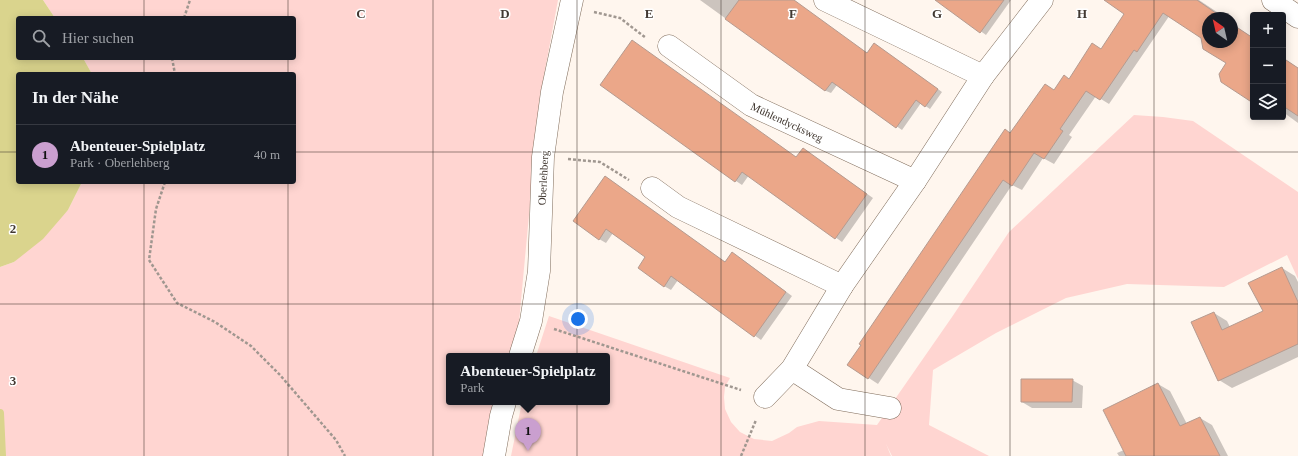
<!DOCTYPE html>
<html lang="de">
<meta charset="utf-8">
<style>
:root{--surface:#171b24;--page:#20242c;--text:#f1f3f6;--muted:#9ea1a6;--line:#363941;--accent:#ca9fcf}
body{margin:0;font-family:Georgia,serif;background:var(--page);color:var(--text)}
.controls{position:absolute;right:12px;top:12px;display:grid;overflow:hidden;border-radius:4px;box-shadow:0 2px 10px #0003}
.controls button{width:36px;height:36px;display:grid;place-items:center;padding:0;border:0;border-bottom:1px solid var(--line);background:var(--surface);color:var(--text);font:20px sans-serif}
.compass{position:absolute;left:1202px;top:12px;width:36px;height:36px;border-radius:50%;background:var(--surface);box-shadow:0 2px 10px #0003;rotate:326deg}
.you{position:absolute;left:578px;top:319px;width:14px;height:14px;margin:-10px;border:3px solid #fff;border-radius:50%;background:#1a73e8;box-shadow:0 0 0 6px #1a73e833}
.badge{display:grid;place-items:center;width:26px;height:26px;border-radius:50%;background:var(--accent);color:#111;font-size:13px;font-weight:700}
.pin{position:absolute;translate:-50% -33px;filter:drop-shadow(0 1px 2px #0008)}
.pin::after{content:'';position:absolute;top:21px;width:14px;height:12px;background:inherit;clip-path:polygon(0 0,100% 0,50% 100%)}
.popup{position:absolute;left:446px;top:353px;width:164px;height:52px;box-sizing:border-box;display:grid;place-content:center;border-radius:4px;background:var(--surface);filter:drop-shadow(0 1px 3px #0005);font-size:13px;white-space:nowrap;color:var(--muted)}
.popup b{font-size:15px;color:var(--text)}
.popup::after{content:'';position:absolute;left:50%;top:100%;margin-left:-8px;border:8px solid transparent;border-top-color:var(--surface)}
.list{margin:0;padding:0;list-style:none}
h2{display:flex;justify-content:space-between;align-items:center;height:52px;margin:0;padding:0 16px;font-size:17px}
h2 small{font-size:13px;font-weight:400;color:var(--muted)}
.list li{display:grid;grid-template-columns:26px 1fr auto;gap:12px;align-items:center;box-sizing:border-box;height:60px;padding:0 16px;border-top:1px solid var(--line)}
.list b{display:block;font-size:15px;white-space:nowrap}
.list p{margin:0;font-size:13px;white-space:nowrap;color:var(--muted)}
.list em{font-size:13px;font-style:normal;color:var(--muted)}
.icon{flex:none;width:22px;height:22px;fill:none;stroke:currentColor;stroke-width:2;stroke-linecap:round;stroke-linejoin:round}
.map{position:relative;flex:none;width:1298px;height:456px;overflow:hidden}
.search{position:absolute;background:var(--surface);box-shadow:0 2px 10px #0003;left:16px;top:16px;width:280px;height:44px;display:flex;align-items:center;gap:10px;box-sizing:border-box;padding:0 14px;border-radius:4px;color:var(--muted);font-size:15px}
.panel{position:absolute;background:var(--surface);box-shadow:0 2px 10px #0003;left:16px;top:72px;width:280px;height:112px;border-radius:4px}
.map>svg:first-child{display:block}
.green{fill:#ffd5d1}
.water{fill:#dad48d}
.shadow{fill:#0003}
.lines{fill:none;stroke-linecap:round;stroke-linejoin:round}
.stream{stroke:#dad48d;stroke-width:8}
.building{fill:#eba789;stroke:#b59b90}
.minor-casing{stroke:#806d5c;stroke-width:23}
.path{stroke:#a09790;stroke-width:2.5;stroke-dasharray:3 2;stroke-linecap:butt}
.minor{stroke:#fff;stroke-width:22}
.grid{fill:none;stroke:#423932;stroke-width:1;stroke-opacity:0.55}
.labels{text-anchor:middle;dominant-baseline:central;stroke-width:3;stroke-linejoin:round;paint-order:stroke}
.street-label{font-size:11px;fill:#423932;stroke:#fff}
.grid-label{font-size:13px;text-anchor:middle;font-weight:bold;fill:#423932;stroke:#fff;stroke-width:3;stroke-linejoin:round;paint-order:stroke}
</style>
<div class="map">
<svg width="1298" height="456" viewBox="0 0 1298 456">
<rect width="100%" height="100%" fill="#fff6ee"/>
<!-- green -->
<g class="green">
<polygon points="43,0 558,0 540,97 519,322 509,356 449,356 449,402 495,402 487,431 485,456 0,456 0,267 14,262 68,210 82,182 294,182 294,74 92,74 83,58 294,58 294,18 55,18"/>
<polygon points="1134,115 1163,117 1193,121 1298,192 1298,279 1287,255 1224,287 1127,284 1066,298 996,333 933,370 929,425 989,456 892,456 886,444 891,456 511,456 522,402 607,402 607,356 536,356 549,316 730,378 725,387 724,397 725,409 731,422 740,432 754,439 772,441 789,433 797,427 819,421 877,425 952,317 1009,232"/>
</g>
<!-- water -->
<polygon class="water" points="0,0 43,0 55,18 18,18 18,58 83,58 92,74 18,74 18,182 82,182 68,210 43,239 14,262 0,267"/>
<!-- shadow -->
<g class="shadow">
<polygon points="700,0 793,0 867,54 879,47 942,92 930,109 921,103 902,130 837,85 831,93 826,91"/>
<polygon points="937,0 1011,0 986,35"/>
<polygon points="1123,0 1199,0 1217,12 1174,9 1109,104 1096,96 1069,135 1072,137 1054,164 1043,158 1022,190 1012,185 878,384 849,365 1011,134 1054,91 1069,80 1102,50 1126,14"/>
<polygon points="1210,15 1216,18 1208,18 1208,42 1232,42 1232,21 1237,24 1238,33 1244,32 1253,38 1253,103 1227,63 1202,38 1197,34"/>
<polygon points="632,41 796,158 809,153 873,198 842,242 749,175 742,185 736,181"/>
<polygon points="1283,58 1298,68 1298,123 1283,112"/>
<polygon points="606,177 726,263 739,257 792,296 761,340 678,280 671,290 664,286 647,257 613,233 606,243 599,239"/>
<polygon points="1282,268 1295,276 1298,282 1298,357 1232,388 1219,380 1214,313 1227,321 1230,327 1264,312"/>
<polygon points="1072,380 1083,386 1082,408 1032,408 1022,402"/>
<polygon points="1158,384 1170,391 1187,424 1200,418 1212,425 1228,456 1119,456 1117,453 1124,450"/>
</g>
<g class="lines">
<!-- stream -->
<polyline class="stream" points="0,413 2,456"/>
</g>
<!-- building -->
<g class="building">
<polygon points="739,0 794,0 867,53 874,43 938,89 925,107 916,100 896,128 832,82 825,91 725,19"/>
<polygon points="935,0 1004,0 980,33"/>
<polygon points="1104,0 1197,0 1223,18 1208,18 1208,42 1232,42 1232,24 1253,38 1253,103 1221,82 1219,74 1226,63 1203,49 1201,38 1163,13 1137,52 1134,50 1100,100 1086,91 1060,129 1063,131 1044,159 1034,153 1012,186 1003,180 868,379 847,365 861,345 859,344 1005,129 1010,133 1045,84 1054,90 1064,75 1069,79 1092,43 1101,49 1124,14"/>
<polygon points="632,40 796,157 803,148 867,194 835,239 742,172 735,182 600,85"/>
<polygon points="1283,58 1298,68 1298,116 1283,106"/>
<polygon points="605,176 725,262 732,252 786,292 754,337 671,276 664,287 638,268 645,257 606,229 599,240 573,221"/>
<polygon points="1282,267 1298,302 1298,344 1218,381 1191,322 1214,312 1222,330 1263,311 1248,283"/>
<polygon points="1021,379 1073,379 1072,402 1021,402"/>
<polygon points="1158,383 1180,426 1200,417 1220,456 1126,456 1103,410"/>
</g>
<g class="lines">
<!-- minor casing -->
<g class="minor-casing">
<g id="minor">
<polyline points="825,0 983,76"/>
<polyline points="1273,0 1298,17"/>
<polyline points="669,46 751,105 915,181"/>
<polyline points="652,188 678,207 842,286"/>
<polyline points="520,356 531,321 539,271 543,157 552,92 572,0"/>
<polyline points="792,369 838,399 890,408"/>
<polyline points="765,397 792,369 842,286 915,181 983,76 1042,0"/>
<polyline points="494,456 501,416 505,402"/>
</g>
</g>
<!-- path -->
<g class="path">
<polyline points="594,12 620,18 646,38"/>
<polyline points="184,18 190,0"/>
<polyline points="172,58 175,74"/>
<polyline points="568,159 600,162 629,180"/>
<polyline points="165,182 156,209 149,260 177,303 215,322 251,346 280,375 336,440 345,456"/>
<polyline points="554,329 741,390"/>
<polyline points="741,456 756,420"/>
</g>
<!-- minor -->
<use href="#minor" class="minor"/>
</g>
<!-- grid -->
<path class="grid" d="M144,0V18M288,0V18M433,0V456M577,0V456M721,0V456M865,0V456M1010,0V456M1154,0V456M144,58V74M288,58V74M0,152H18M294,152H1298M144,182V456M288,182V456M0,304H1298"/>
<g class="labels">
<!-- street labels -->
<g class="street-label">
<text transform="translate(787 122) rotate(25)">Mühlendycksweg</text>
<text transform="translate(543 178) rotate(-87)">Oberlehberg</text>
</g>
</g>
<g class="grid-label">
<text x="361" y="18">C</text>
<text x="505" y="18">D</text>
<text x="649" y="18">E</text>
<text x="793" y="18">F</text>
<text x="937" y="18">G</text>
<text x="1082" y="18">H</text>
<text x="13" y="233">2</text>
<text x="13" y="385">3</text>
</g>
</svg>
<div class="controls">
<button>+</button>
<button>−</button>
<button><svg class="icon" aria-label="layers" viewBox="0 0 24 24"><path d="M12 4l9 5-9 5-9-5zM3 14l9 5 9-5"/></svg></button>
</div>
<svg class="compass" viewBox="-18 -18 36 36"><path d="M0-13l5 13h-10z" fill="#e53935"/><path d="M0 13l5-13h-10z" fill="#9ea1a6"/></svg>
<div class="you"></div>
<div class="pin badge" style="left:528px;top:451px">1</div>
<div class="popup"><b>Abenteuer-Spielplatz</b>Park</div>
<div class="search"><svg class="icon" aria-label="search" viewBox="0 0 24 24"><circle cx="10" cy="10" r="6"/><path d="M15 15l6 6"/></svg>Hier suchen</div>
<section class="panel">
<h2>In der Nähe<small></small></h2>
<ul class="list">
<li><span class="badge">1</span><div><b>Abenteuer-Spielplatz</b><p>Park · Oberlehberg</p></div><em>40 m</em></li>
</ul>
</section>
</div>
